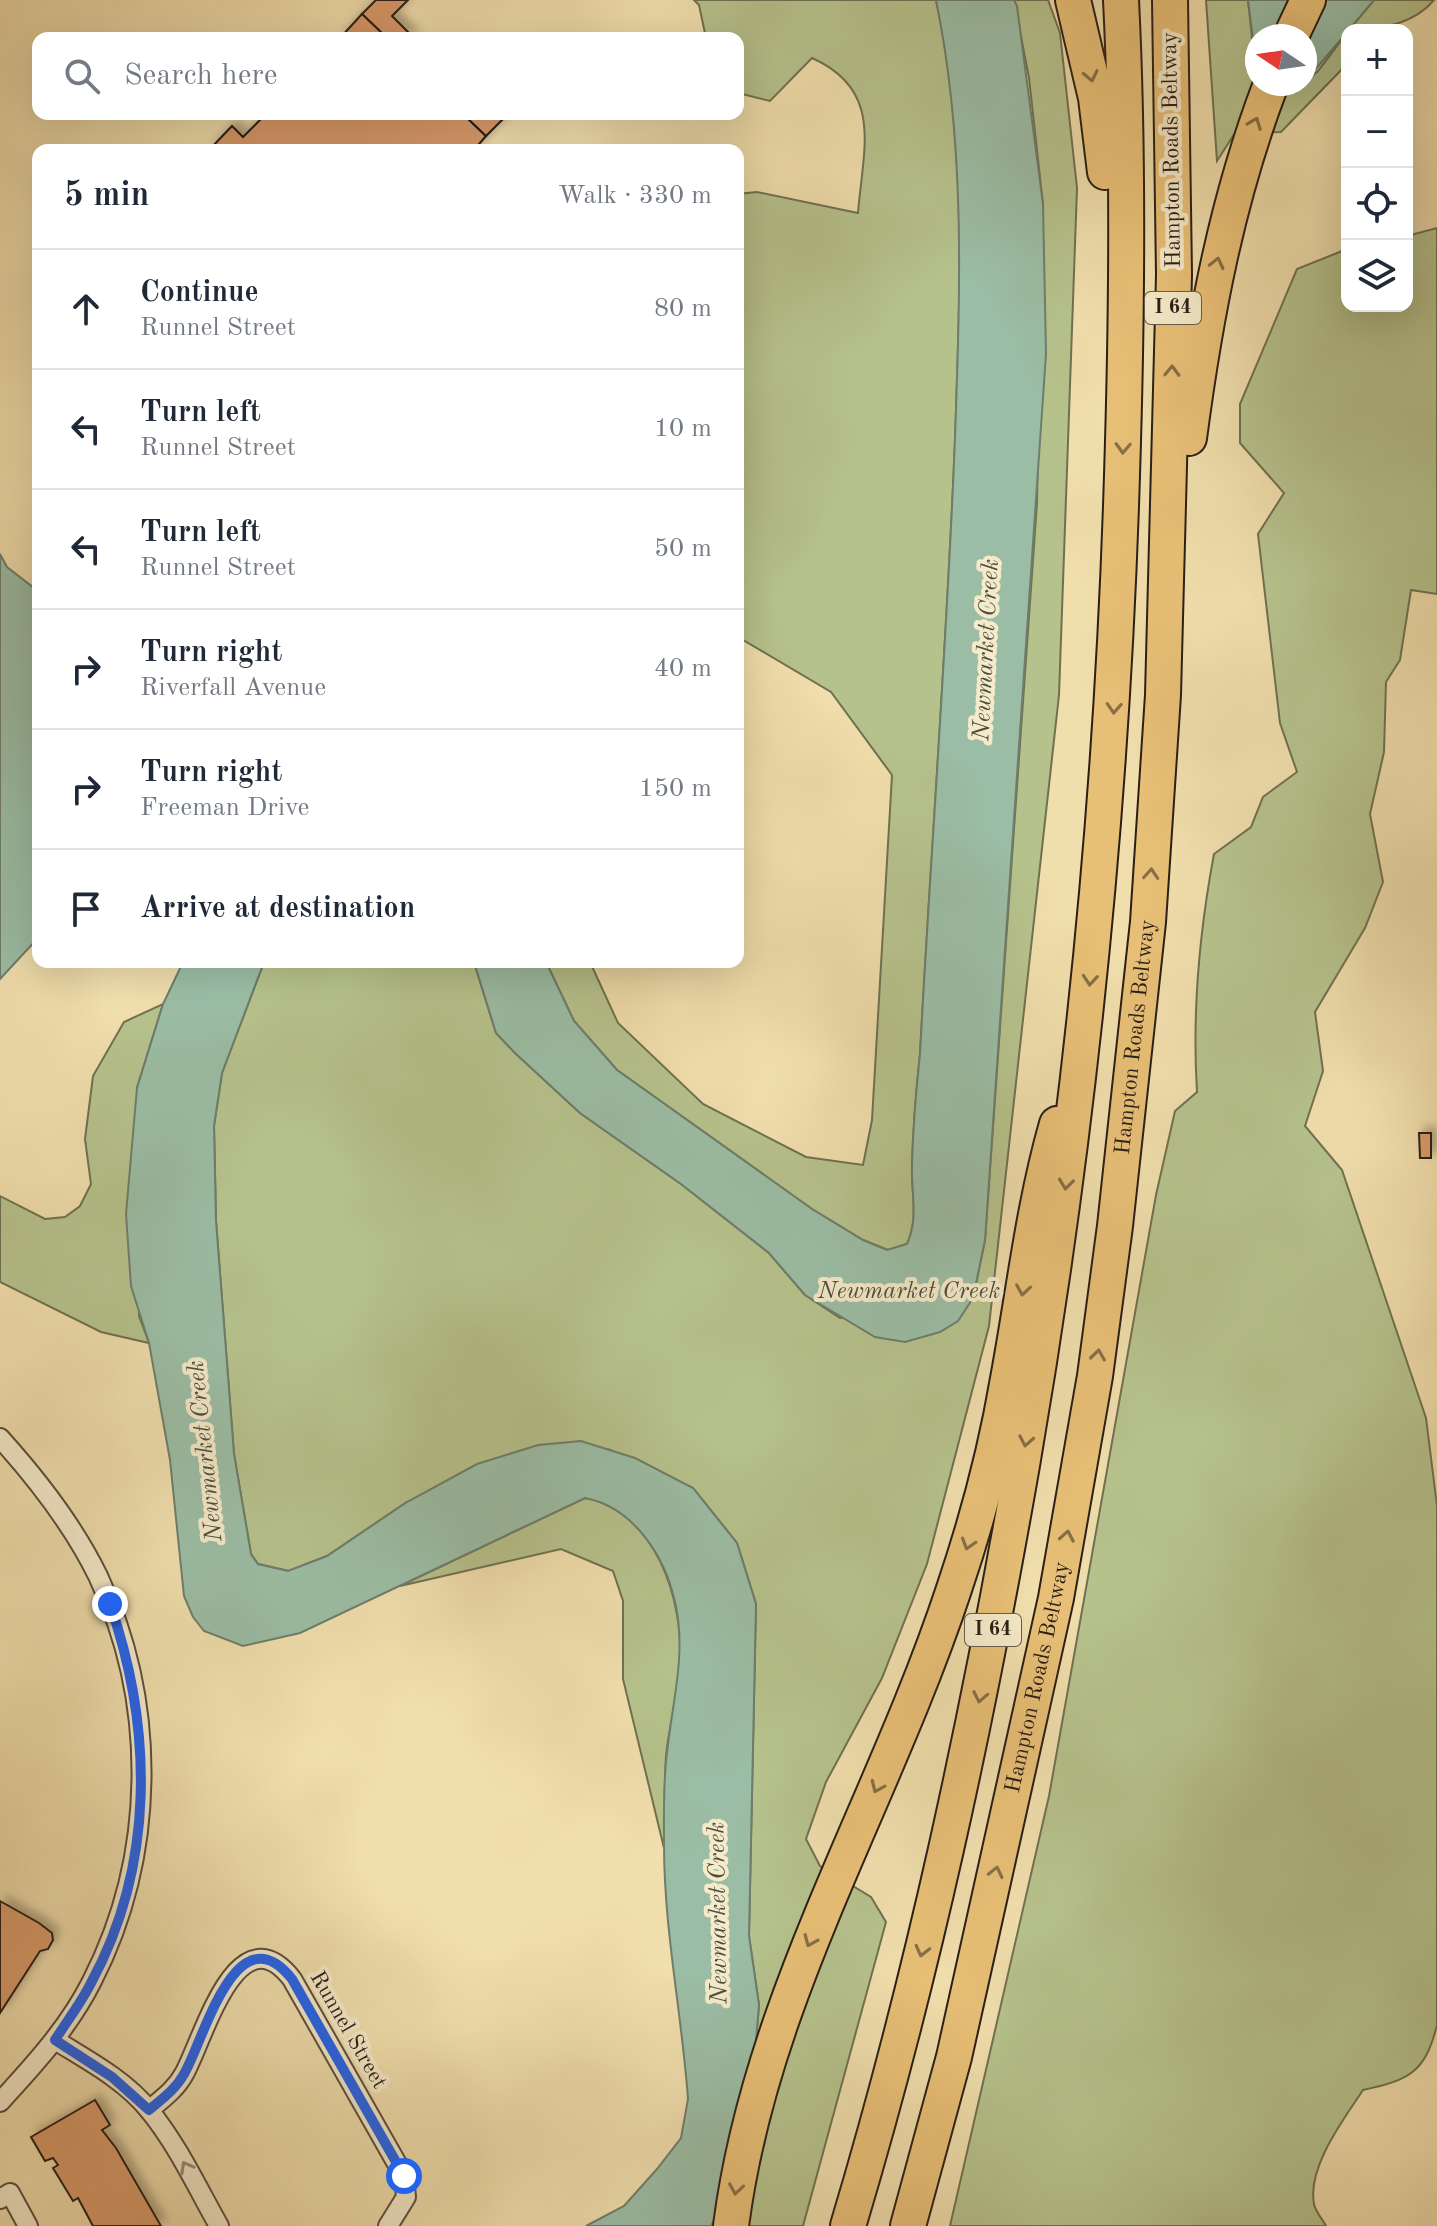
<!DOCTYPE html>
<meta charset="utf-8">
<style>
:root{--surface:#fff;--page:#f2f2f3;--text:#1f2937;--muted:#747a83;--line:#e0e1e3}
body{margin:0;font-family:"Old Standard TT",serif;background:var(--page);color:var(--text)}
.controls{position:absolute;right:24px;top:24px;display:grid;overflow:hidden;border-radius:16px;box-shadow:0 8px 32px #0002}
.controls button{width:72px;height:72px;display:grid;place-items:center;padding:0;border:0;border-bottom:2px solid var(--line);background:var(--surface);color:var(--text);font:40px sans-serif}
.compass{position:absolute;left:1245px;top:24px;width:72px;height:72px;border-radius:50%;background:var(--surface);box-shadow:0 8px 32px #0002;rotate:283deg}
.stop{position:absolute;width:24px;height:24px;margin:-18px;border:6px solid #2563eb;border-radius:50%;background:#fff}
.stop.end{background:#2563eb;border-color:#fff;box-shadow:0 2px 8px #0008}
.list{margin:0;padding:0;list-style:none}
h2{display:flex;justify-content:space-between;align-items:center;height:104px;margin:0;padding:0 32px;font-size:34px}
h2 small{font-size:26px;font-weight:400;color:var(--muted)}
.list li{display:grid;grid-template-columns:52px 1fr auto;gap:24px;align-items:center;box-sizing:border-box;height:120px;padding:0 32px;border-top:2px solid var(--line)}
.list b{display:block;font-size:30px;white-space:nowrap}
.list p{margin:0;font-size:26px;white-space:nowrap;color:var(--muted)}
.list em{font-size:26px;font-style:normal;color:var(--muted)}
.icon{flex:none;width:44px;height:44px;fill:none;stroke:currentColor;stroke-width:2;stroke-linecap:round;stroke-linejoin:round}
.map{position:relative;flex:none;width:1437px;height:2226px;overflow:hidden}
.search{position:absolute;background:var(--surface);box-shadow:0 8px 32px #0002;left:32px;top:32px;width:712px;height:88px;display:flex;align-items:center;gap:20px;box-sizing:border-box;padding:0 28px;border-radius:16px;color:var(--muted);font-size:30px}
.panel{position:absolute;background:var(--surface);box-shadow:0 8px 32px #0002;left:32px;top:144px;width:712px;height:824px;border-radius:16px}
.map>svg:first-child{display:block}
.green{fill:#b6c28c;stroke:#707051;stroke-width:2}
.water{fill:#9bbda5;stroke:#6d7e6c;stroke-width:2}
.building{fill:#d89a6a;stroke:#291f16;stroke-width:2;filter:url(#shadow)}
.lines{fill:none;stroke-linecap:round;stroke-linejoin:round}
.minor-casing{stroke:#5b4f3c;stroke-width:22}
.motorway-casing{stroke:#291f16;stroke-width:38}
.minor{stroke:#f5eac9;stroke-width:18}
.motorway{stroke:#e8bf76;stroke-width:34}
.oneway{stroke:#886f46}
.oneway2{stroke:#998f78}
.route{stroke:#2563eb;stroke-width:10}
.labels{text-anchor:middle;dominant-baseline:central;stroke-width:8;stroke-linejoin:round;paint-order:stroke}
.shield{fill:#f5eac9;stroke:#665c4c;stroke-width:2}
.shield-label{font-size:20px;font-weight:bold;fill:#291f16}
.street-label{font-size:22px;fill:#291f16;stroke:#f5eac9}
.water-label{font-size:24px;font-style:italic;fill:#4b4e41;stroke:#f5eac9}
</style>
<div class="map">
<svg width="1437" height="2226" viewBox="0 0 1437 2226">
<defs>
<filter id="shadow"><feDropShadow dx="5.5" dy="-5.5" stdDeviation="4" flood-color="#0004"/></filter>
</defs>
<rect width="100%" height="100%" fill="#f0deac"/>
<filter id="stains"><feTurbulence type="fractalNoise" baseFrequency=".0025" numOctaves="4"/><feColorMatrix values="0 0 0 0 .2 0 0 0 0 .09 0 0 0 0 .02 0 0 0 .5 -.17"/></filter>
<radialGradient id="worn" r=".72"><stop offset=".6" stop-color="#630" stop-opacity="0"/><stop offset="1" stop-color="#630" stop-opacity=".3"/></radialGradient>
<!-- green -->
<g class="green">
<path d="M694,0H936C967,144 960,292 955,439C947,644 931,849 920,1054C916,1091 913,1128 912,1165C911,1194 919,1218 907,1244L888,1250L863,1240L812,1209L617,1070L574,1021L546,962H590L618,1023L703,1104L806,1157L863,1165L872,1120L892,775L831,692L738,637V194L757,192L858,213C863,149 884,90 812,58L770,101L738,93V38H706L699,5Z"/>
<polygon points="1014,0 1048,0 1060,33 1077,188 1059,695 989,1326 927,1564 882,1678 826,1782 806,1839 820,1866 871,1897 886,1922 803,2226 711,2226 724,2200 755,2052 759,2005 749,1936 756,1604 737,1543 693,1488 608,1449 407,1502 327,1556 289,1571 258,1564 251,1554 234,1454 216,1221 214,1125 222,1073 264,962 474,962 496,1033 515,1053 580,1113 681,1184 769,1253 805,1295 840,1318 973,1298 985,1240 1037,503 1043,204 1029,78"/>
<polygon points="1206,0 1248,0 1257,84 1297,89 1318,71 1347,33 1347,64 1281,132 1235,133 1217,161"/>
<path d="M1374,0H1434C1414,24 1379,30 1349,30Z"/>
<path d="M1437,228V594L1411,590L1400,660L1386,682L1384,752L1370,814L1383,882L1365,928L1315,1012L1323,1071L1305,1126L1342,1170L1426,1418L1437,1506V2025C1425,2073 1409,2080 1363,2090C1344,2119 1307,2167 1314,2204C1315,2211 1323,2220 1326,2226H950L1049,1796L1156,1195L1175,1111L1197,1092C1192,1011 1199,934 1214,854L1251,827L1263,797L1297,772L1280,723L1258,534L1284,493L1240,443V404L1297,269L1347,249V306H1407V236Z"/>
<polygon points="163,1004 137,1088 139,1316 149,1343 101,1332 0,1282 0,1196 45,1219 65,1217 80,1206 91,1184 85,1139 93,1076 124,1022"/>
<path d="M585,1498C656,1511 684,1601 680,1665C678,1695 669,1725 666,1756C664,1786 665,1818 664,1848L623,1679V1601L613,1571L561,1549L400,1586Z"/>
</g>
<!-- water -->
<g class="water">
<path d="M936,0H1014L1017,6L1043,204L1046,354L985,1240L973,1298L958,1321L940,1332L905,1342L875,1337L805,1295L769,1253L681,1184L580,1113L515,1053L496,1033L474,962H546L574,1021L617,1070L812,1209L863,1240L887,1250L907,1244C919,1218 911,1194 912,1165C913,1128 916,1091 920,1054C931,849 947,644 955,439C960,292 966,145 936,0Z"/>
<polygon points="1248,0 1374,0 1305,82 1305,36 1257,36 1257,71"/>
<polygon points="0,554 7,567 38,591 38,938 0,979"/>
<path d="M183,962H264L222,1073L214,1126L216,1221L234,1454L251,1554L258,1564L288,1571L327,1556L407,1502L477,1464L538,1445L581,1441L635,1458L693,1488L737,1543L756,1604L749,1936L759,2005L755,2052L724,2200L711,2226H586L624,2206L657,2169L681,2138L688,2099C682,2015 664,1930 664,1845C664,1815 663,1783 667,1753C672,1703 687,1653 675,1602C665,1556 633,1507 585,1498L300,1633L243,1646L204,1631L193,1617L184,1596L170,1460L149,1343L131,1286L126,1214L137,1088L163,1004Z"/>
</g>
<!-- building -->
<g class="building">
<polygon points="376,0 408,0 392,16 414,38 387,38 362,14"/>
<polygon points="362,14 387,38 340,38"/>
<polygon points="256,114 463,114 486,136 474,150 209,150 232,126 243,137 261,119"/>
<polygon points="463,114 508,114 486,136"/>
<polygon points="1419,1133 1431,1133 1431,1158 1420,1158"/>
<polygon points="0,1901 39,1923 52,1933 53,1940 48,1949 40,1951 0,2013"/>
<polygon points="95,2100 110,2125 102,2130 116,2148 161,2226 93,2226 78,2198 73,2201 53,2168 58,2165 53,2158 45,2161 31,2137"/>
</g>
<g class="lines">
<!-- minor casing -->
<g class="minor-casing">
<g id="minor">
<path d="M0,1438C38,1480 73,1525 98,1576C158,1704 156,1856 92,1981C69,2027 34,2065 0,2102"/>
<path d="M55,2040C87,2060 125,2080 149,2110C177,2144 197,2187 219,2226"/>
<path d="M149,2110C162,2099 176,2089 184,2074C203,2041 237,1909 292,1979L404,2176L406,2197L388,2226"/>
<polyline points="0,2199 10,2193 28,2226"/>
</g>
</g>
<!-- motorway casing -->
<g class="motorway-casing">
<g id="motorway">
<polyline points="1073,0 1096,98 1105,172"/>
<polyline points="1291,36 1308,0"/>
<path d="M1189,438C1205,317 1227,199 1271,84"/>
<path d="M731,2226C760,1999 883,1804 954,1589C977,1521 996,1450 1008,1379C1024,1293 1033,1208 1057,1124"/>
<path d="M848,2226C923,1976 977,1722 1022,1465C1079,1135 1112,810 1122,475C1127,317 1129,158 1121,0"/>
<path id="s1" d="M908,2226L954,2057L1056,1598L1095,1376L1115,1226L1148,922L1163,695L1174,275L1170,0"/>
</g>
</g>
<!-- minor -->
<use href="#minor" class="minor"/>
<!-- motorway -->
<use href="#motorway" class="motorway"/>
</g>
<!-- one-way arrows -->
<defs><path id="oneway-chevron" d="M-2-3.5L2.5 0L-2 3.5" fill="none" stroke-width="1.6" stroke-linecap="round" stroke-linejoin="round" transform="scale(2)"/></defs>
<g class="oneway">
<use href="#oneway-chevron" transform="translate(1091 76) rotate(78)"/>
<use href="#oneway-chevron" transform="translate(1255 123) rotate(-69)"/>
<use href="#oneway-chevron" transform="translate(1217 263) rotate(-77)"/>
<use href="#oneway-chevron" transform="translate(1172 371) rotate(-88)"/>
<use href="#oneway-chevron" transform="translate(1123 448) rotate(92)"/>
<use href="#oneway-chevron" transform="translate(1114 708) rotate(93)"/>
<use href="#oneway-chevron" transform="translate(1151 874) rotate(-86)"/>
<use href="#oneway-chevron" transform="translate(1090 980) rotate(95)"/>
<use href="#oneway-chevron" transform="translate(1066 1184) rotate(97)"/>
<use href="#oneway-chevron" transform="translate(1023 1290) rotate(99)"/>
<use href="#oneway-chevron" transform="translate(1098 1355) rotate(-82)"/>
<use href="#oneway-chevron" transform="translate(1026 1441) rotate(100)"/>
<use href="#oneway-chevron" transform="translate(1067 1536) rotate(-80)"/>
<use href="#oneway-chevron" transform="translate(968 1544) rotate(107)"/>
<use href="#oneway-chevron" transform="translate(980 1697) rotate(101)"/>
<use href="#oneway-chevron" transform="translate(877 1787) rotate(114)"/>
<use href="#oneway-chevron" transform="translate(996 1872) rotate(-77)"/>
<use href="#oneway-chevron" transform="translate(810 1941) rotate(113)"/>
<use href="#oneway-chevron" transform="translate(922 1951) rotate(104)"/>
<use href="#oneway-chevron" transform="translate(736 2189) rotate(99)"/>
</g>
<use class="oneway2" href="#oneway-chevron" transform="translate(186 2167) rotate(-119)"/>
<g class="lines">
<!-- route -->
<path class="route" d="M110,1604C153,1729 155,1865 91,1983C81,2003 67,2021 55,2040L112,2077L149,2110C162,2099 176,2089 184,2074C204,2040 236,1909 292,1979L404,2176"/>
</g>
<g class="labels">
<!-- shield labels -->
<g class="shield">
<rect x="1145" y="292" width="56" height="32" rx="6"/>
<rect x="965" y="1614" width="56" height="32" rx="6"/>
</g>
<g class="shield-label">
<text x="1173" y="308">I 64</text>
<text x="993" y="1630">I 64</text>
</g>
<!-- street labels -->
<g class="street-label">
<text transform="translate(1172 150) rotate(-91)">Hampton Roads Beltway</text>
<text stroke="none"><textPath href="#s1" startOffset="1212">Hampton Roads Beltway</textPath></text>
<text stroke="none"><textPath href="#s1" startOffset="564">Hampton Roads Beltway</textPath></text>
<text transform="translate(348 2030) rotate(60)">Runnel Street</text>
</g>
<!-- water labels -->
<g class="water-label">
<text transform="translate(987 650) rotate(-87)">Newmarket Creek</text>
<text x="909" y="1292">Newmarket Creek</text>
<text transform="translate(206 1451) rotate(-96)">Newmarket Creek</text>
<text transform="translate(719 1913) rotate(-91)">Newmarket Creek</text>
</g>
</g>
<rect width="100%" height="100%" filter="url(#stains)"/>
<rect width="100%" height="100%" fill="url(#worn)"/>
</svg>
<div class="controls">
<button>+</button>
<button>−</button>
<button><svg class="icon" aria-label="locate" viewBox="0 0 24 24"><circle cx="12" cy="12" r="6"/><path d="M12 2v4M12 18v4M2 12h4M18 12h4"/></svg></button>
<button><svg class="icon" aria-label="layers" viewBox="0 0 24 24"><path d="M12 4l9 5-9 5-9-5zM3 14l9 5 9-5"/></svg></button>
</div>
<svg class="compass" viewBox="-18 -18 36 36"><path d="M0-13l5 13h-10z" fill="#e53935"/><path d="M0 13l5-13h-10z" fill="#747a83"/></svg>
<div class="stop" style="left:404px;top:2176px"></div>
<div class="stop end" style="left:110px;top:1604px"></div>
<div class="search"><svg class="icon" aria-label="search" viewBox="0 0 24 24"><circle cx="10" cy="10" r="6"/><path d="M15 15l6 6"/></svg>Search here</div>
<section class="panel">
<h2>5 min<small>Walk · 330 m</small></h2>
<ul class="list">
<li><svg class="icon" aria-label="ahead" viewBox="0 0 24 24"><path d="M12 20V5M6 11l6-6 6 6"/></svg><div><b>Continue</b><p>Runnel Street</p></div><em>80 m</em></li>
<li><svg class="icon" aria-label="left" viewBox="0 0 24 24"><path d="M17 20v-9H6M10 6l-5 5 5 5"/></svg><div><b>Turn left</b><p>Runnel Street</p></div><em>10 m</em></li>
<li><svg class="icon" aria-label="left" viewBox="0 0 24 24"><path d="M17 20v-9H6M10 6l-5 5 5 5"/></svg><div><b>Turn left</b><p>Runnel Street</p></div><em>50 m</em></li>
<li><svg class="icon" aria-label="right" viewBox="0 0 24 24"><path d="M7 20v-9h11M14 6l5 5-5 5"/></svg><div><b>Turn right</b><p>Riverfall Avenue</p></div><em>40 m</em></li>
<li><svg class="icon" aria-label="right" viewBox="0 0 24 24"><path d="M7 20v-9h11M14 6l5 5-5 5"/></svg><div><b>Turn right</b><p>Freeman Drive</p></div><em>150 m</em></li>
<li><svg class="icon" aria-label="arrive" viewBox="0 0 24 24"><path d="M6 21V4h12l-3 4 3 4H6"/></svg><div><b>Arrive at destination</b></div></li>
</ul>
</section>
</div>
